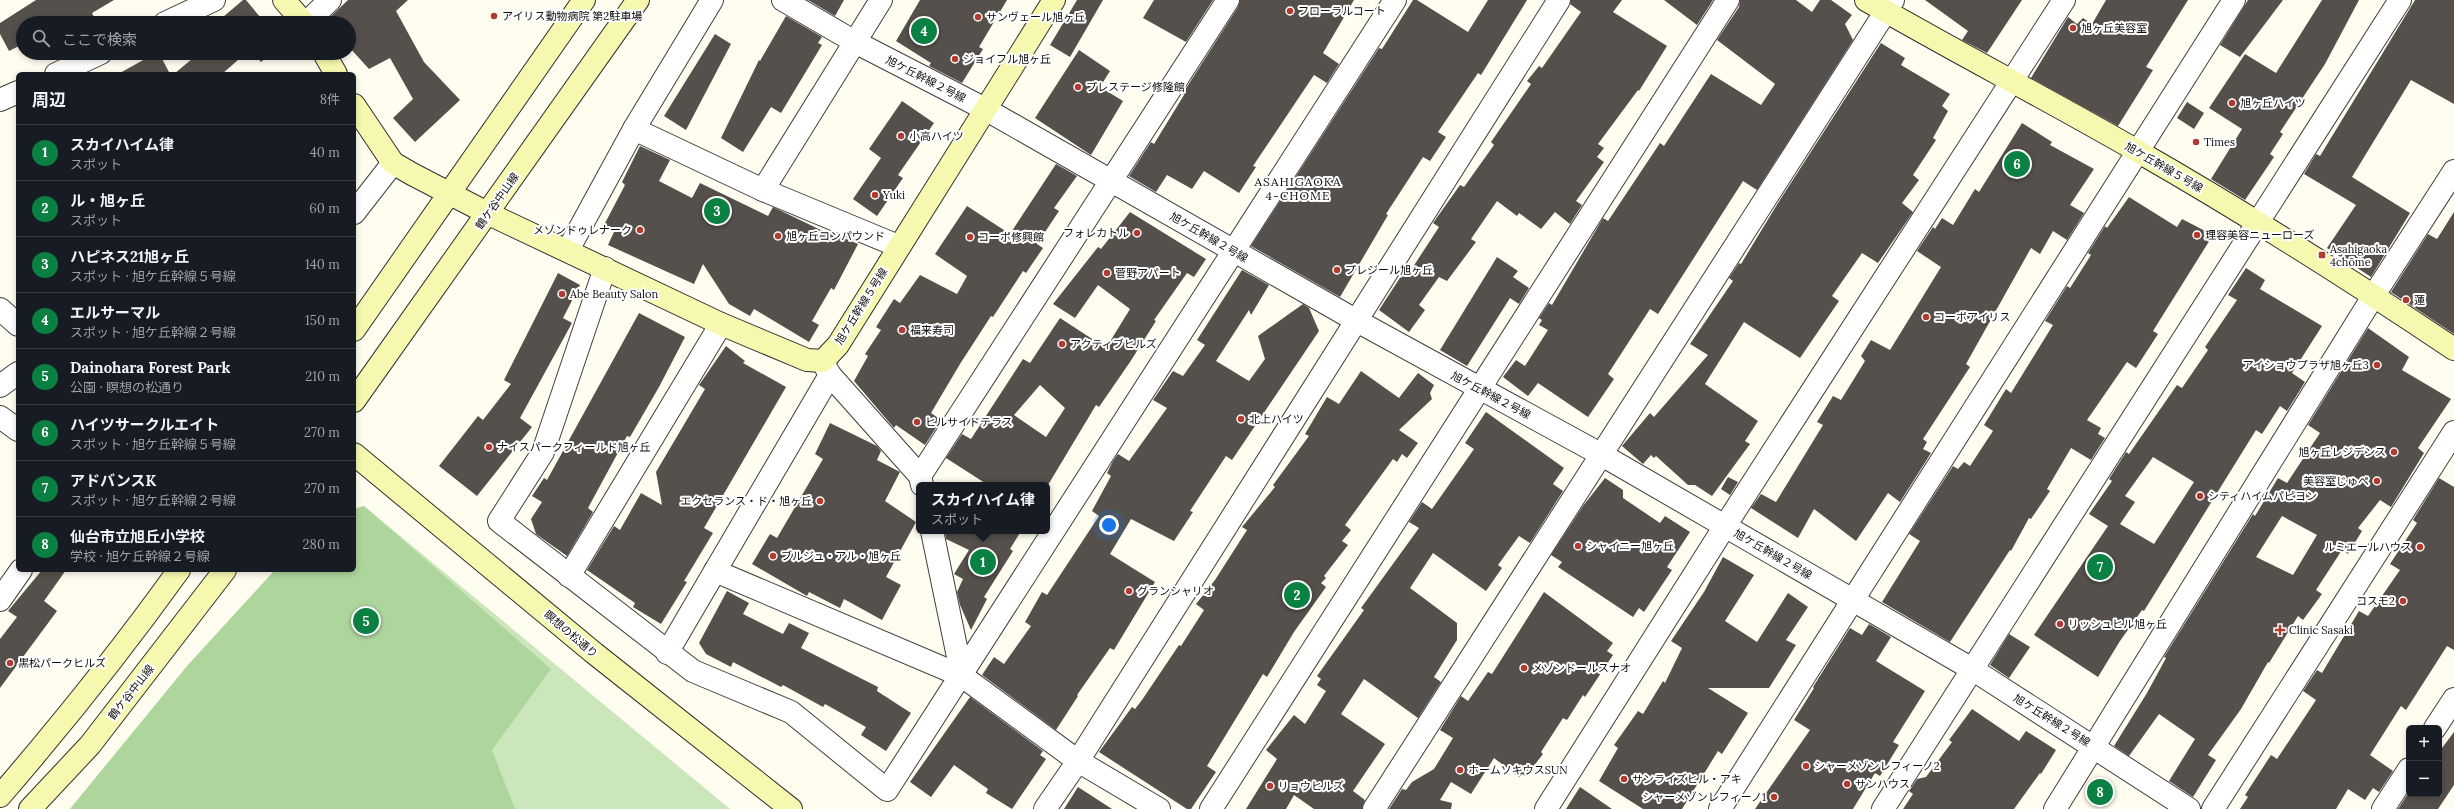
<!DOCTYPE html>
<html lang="ja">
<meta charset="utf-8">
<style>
:root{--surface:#171b24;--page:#20242c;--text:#f1f3f6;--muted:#9ea1a6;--line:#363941;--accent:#0b8043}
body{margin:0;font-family:Lora,"Noto Sans JP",serif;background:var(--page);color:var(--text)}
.controls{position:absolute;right:12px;bottom:12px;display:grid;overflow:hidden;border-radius:6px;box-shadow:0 2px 6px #0003}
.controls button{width:36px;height:36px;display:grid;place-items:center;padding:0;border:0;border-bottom:1px solid var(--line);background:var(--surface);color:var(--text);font:20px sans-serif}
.you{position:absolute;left:1109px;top:525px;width:14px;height:14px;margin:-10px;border:3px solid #fff;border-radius:50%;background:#1a73e8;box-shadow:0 0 0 6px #1a73e833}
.badge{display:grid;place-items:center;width:26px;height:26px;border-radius:50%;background:var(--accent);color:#fff;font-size:13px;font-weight:700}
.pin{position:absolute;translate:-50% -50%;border:2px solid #fff;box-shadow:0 1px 4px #0006}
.popup{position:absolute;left:916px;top:482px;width:134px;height:52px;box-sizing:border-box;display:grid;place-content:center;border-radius:6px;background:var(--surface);filter:drop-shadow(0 1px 3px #0005);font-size:13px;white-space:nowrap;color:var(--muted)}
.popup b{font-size:15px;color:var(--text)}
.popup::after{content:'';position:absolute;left:50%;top:100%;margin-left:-8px;border:8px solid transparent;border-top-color:var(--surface)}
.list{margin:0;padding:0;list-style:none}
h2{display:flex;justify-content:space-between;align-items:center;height:52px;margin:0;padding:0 16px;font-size:17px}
h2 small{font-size:13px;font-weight:400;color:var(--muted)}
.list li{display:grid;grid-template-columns:26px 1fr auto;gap:12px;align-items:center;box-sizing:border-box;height:56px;padding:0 16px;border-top:1px solid var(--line)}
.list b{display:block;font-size:15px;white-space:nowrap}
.list p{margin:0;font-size:13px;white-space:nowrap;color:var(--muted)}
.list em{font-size:13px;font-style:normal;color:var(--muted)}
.icon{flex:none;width:22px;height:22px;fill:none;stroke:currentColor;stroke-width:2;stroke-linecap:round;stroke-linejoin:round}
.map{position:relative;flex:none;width:2454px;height:809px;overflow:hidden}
.search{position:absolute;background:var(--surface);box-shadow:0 2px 6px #0003;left:16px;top:16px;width:340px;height:44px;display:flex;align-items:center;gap:10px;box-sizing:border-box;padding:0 14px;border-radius:22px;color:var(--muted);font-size:15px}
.panel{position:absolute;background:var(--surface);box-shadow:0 2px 6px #0003;left:16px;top:72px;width:340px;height:500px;border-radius:6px}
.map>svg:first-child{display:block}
.green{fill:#cce6bb}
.forest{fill:#aed59c}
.building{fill:#55504b;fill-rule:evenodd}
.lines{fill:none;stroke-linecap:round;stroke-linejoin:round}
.street-casing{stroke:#404040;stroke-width:24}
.secondary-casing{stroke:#2f2f2f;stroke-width:24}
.street{stroke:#fff;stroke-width:22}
.secondary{stroke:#f7f8af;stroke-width:22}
.poi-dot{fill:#b23b31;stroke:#fff;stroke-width:1.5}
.labels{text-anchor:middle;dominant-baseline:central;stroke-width:4;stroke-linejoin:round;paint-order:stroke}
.poi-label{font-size:11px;fill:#0d0d0d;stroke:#fff;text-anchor:start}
.street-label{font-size:11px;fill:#0d0d0d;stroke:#fff}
.neighbourhood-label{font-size:12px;letter-spacing:1px;fill:#0d0d0d;stroke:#fff}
</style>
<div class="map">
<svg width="2454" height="809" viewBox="0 0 2454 809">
<rect width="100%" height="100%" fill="#fefdef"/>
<!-- green -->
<polygon class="green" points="364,506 730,809 70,809 188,665 275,570 354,570 354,509"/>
<!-- forest -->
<polygon class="forest" points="364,506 551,669 492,750 515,809 70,809 188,665 275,570 354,570 354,509"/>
<!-- building -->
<g class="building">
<polygon points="36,0 114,0 92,13 97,23 23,23 23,44 9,51 0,34 0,23"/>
<polygon points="243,0 246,0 265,23 228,23 223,17"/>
<polygon points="348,0 408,0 396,11 424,62 460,100 415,142 393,118 413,99 390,58 369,69 349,47 349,23 324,23"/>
<polygon points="808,0 844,0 835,16"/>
<polygon points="920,0 1007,0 979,47 983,49 962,83 929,66 931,63 896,41"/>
<polygon points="1077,0 1103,0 1070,57 1050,45"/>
<polygon points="1154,0 1213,0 1186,42 1143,18"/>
<polygon points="1240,0 1354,0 1323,53 1339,64 1327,83 1314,75 1253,166 1256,167 1239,193 1204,171 1192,189 1167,175 1156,192 1129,176 1151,142 1154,144 1184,95 1183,93 1238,7"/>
<polygon points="1413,0 1417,0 1468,32 1488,0 1527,0 1481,75 1478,73 1438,132 1446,137 1430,161 1423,157 1386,214 1388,215 1340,297 1251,246 1379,48 1382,49"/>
<polygon points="1571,0 1622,0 1613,12 1667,46 1639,91 1638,90 1598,144 1604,148 1597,157 1604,162 1576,201 1582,205 1570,224 1555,212 1541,229 1519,213 1517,216 1497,201 1471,239 1476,242 1447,281 1439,277 1419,305 1425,310 1409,332 1379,310 1407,267 1411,270 1439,227 1433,223 1460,185 1464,187 1494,145 1491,142 1531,84 1527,81 1539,66 1542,68 1581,12 1570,4"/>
<polygon points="1664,0 1713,0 1697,25"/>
<polygon points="1740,0 1796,0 1812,12 1820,0 1831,0 1852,15 1845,24 1853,40 1757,190 1743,181 1658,314 1650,309 1608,374 1614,379 1588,417 1538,383 1528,396 1503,377 1516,360 1525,366 1548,330 1539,325 1542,320 1539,318 1549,303 1552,305 1603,218 1608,221 1660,143 1664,146 1711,74 1761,105 1775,84 1717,40 1739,7"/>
<polygon points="1925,0 2022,0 1987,53 1962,40 1968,31"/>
<polygon points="2106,0 2188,0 2146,67 2153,70 2118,126 2031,78 2068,17 2077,24 2083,18 2092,24"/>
<polygon points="2248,0 2283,0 2240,57 2220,45"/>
<polygon points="2322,0 2359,0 2325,64 2280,132 2283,134 2270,154 2274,157 2245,200 2211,179 2242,129 2209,108 2245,54 2276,73"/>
<polygon points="2415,0 2454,0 2454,104 2411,80 2352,177 2410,213 2371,277 2327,248 2356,205 2304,174 2316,154 2320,156"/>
<polygon points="786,16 822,37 818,43 822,45 781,113 771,107 743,152 721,138 759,60 760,61"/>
<polygon points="715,34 731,44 686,130 664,116"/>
<polygon points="1881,43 1905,58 1901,65 1950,94 1942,106 1948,111 1933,138 1936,140 1913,175 1919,180 1902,203 1913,212 1878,263 1862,253 1832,296 1839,301 1800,358 1744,322 1705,384 1758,421 1745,441 1750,444 1712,496 1695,485 1688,485 1656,456 1654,458 1651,455 1643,464 1622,446 1650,413 1654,417 1708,355 1690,344 1733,281 1729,278 1739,263 1741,264 1778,203"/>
<polygon points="1079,50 1110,71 1100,87 1123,101 1091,155 1035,118"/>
<polygon points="156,53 159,53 170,74 118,74"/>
<polygon points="199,53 246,53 222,74 174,74"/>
<polygon points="253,53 272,53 261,62"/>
<polygon points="902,101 934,123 898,175 903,178 877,216 853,199 881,158 869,149"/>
<polygon points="2187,102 2204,113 2194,129 2177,118"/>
<polygon points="2022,123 2052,142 2050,145 2094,169 2070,205 2084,213 2067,240 2053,231 2040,254 2031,248 1966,364 1970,367 1923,439 1927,442 1923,449 1931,453 1900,502 1888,493 1856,541 1814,509 1798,538 1751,508 1761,494 1776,502 1823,425 1817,422 1833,396 1841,400 1865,361 1861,356 1871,340 1890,350 1941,267 1917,251 1933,227 1935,229 1942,218 1953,225 1975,189 1979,192"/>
<polygon points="640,146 670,160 659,181 692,198 700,183 768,216 773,207 827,233 828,231 858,244 834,290 831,288 812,321 819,325 809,342 754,309 750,316 729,304 703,264 694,284 608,245 614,232 603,227 625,185 622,182"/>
<polygon points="1056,164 1077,176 1054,208 1059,211 1037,244 1043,248 1026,273 1023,271 993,317 991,316 960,364 931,413 941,420 925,445 896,425 894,428 854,381 868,356 865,354 881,330 876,327 894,299 900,303 920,275 957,294 967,276 935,254 967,206 1010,234"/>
<polygon points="2129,197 2177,227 2182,219 2213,235 2153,331 2158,334 2136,368 2127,362 2087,420 2101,428 2098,434 2105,438 2091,460 2071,448 2047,489 2050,491 2031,519 2029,518 2011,551 2010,550 1950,642 1882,602 1920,541 1909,534 1953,466 1958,469 1964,462 1970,466 1993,431 1984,425 2006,389 2011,393 2053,325 2045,321 2067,286 2070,288 2091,255 2088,253 2105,226 2107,228"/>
<path d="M1130,212L1206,259L1194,277L1187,273L1154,320L1156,321L1130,362L1099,407L1096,405L1048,485H988L946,458L962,434L971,439L1023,359L1030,363L1060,318L1106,348L1130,309L1098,285L1075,318L1053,304L1098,247L1101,249ZM1040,385L1065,408L1046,437L1014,415Z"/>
<polygon points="2454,212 2454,334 2391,292 2428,234 2437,239"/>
<polygon points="1497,257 1518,271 1513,277 1529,288 1519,304 1510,298 1467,366 1440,350"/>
<path d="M2246,268L2265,280L2260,289L2322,326L2292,373L2305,382L2287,411L2280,406L2262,434L2256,430L2144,611L2142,610L2120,641L2098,677L2034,635L2108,526L2089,514L2112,481L2109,479L2126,452L2129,454L2177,385L2182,388L2208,350L2205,347L2237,300L2228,295ZM2153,457L2194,482L2154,544L2120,524L2135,502L2125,496Z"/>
<polygon points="1242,270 1269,285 1251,315 1249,310 1216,361 1249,381 1265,359 1258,336 1303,304 1309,308 1319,331 1232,460 1226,456 1190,511 1193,512 1174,541 1131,519 1110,554 1155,582 1114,650 1110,648 1077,695 1078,696 1056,730 982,675 994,657 1004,664 1031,626 1025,622 1042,592 1047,595 1099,516 1092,511 1111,476 1107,473 1113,461 1118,454 1129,461 1167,408 1153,400 1173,371 1183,376 1205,345 1197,340"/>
<polygon points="558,273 580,285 563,318 572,323 520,418 532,427 477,496 439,466 478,416 483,420 511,384 504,380"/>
<polygon points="639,313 685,337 659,387 630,437 627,436 588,508 593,512 567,556 536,534 531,519 542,502 532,496 544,478 547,480"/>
<path d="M2368,328L2409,357L2402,370L2451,399L2418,448L2424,453L2391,507L2380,500L2358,528L2362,531L2348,554L2342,550L2316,590L2322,594L2303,620L2298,616L2269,663L2268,662L2241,709L2208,755L2216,760L2193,797L2169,781L2195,739L2159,714L2129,756L2114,746L2147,693L2166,658L2164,657L2253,514L2255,516L2278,478L2287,483L2320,433L2308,425ZM2282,516L2317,535L2293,575L2256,557Z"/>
<polygon points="726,346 745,361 743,363 786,387 704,528 713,533 684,581 687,582 661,624 633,607 635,603 587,570 614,526 620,530 641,493 662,505 656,472 705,389 699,385"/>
<polygon points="1361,371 1399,398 1418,373 1434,385 1430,393 1432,399 1399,430 1418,443 1407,458 1402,454 1397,462 1393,459 1345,525 1351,530 1342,541 1348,545 1324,576 1326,578 1321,583 1326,587 1294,632 1267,677 1263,674 1207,766 1216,772 1191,809 1187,809 1099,752 1132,707 1135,709 1142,700 1179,645 1181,646 1204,610 1196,604 1215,580 1247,530 1242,527 1275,487 1273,485 1309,436 1305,434 1327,397 1339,404"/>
<polygon points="1486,412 1564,468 1553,484 1563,491 1530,543 1519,536 1498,565 1502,568 1486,591 1433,553 1410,588 1457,623 1457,640 1434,677 1441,682 1418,718 1364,679 1341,714 1385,744 1353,791 1365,800 1362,809 1314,809 1294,795 1286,809 1246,809 1277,759 1266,750 1294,715 1305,724 1326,691 1317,685 1321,679 1317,676 1364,610 1361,608 1419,528 1409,522 1422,502 1432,509 1474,449 1465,443"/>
<polygon points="830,423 877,446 881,451 877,460 900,472 885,501 916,522 886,577 901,585 882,620 844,599 840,608 809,592 807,596 752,564 770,534 777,538 823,459 815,454"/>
<polygon points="1728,477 1738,482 1730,495 1721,489"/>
<polygon points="1605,478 1623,490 1623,498 1660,523 1665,516 1690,532 1667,567 1672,570 1644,612 1639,608 1633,617 1558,567 1562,562 1551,555 1583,506"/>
<polygon points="2439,478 2454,487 2454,650 2447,646 2406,710 2401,706 2370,755 2393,771 2379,792 2373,788 2365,800 2348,789 2336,809 2240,809 2248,797 2245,795 2271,755 2277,759 2316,700 2303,691 2317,670 2322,673 2359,611 2368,616 2400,570 2390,564 2417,523 2413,520"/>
<polygon points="945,531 1021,531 1010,549 1013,551 984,597 987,599 971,630 960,605 957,592 963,579 954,574 969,550 946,539"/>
<polygon points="1723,557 1754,575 1725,621 1757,642 1788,593 1808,607 1786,640 1796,645 1769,688 1708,688 1748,713 1722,754 1718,751 1682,809 1643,809 1599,781 1618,748 1614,745 1638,711 1643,714 1663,681 1665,683 1682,648 1671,641 1704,592"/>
<polygon points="42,570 66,570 44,601 57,611 0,688 0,639 17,617 8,611"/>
<polygon points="727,591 749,603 743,614 783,634 789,623 809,633 801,648 878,687 877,691 911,713 886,751 861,735 866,727 825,704 823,707 783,685 781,687 733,662 731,667 706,654 699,643"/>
<polygon points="1544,592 1613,643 1607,651 1613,655 1585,697 1583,695 1567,720 1563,718 1541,752 1543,754 1526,776 1522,774 1519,777 1494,758 1471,794 1451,782 1440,800 1452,803 1451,809 1389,809 1402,789 1406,790 1412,782 1434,769 1453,738 1440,730 1461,696 1468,701 1488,672 1492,674"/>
<polygon points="1869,624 1891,637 1876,661 1925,691 1893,742 1899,745 1880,776 1875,773 1853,809 1755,809 1810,730 1794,720 1814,688 1813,687 1850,628 1862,635"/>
<polygon points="2009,634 2030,647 2009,678 1990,665"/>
<polygon points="970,697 1043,751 1040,755 1046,759 1012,809 986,793 988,789 954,765 931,797 910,782"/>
<polygon points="1972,709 2019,741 2026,731 2056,750 2041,774 2040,773 2014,809 1903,809 1913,794 1909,791 1917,779 1926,777 1952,742 1949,740"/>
<polygon points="2454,732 2454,785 2438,809 2398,809 2409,792 2409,794 2439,794 2439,752"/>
<polygon points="1078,787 1112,809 1064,809"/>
<polygon points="1580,787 1612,809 1566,809"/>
</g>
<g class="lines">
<!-- street casing -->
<g class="street-casing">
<g id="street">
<polyline points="783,0 855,42 985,109 1357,321 1602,455 1972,669 2189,809"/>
<polyline points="165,23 214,0"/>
<polyline points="306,23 330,0"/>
<polyline points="56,74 101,53"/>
<polyline points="0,100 18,92"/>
<polyline points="634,129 763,190 898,246"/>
<polyline points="763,190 881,0"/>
<polyline points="354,213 393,163"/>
<polyline points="568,250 634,129 712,0"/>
<polyline points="605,268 543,452 499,521 693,671 791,712 887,790 1395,0"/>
<polyline points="0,309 18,325"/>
<polyline points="824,364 830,375 920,476 922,485"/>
<polyline points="0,386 18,373"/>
<polyline points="0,417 18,430"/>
<polyline points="920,476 1228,0"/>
<polyline points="932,531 962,676 1078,761 1159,809"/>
<polyline points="715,571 962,676"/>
<polyline points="569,576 721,324"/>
<polyline points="0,600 21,570"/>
<polyline points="667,653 830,375"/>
<polyline points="2435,728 2454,699"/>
<polyline points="1045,809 1078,761 1559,0"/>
<polyline points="1211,809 1728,0"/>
<polyline points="1374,809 1893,0"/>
<polyline points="1546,809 1725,526 2064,0"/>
<polyline points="1720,809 2234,0"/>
<polyline points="1883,809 2400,0"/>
<polyline points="2055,809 2374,295 2454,171"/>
<polyline points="2213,809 2454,432"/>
<polyline points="2383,809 2409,769"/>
</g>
</g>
<!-- secondary casing -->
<g class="secondary-casing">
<g id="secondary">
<polyline points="284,0 304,23"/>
<path d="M1866,0C1956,52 2049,100 2139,152C2247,214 2351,280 2454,349"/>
<polyline points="324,53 336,74"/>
<polyline points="354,105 393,163 412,174 489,214 721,324 807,360 823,361 838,345 1054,0"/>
<polyline points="354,330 584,0"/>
<polyline points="354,401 638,0"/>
<polyline points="354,454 594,653 791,809"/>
<path d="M0,796C63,723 123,648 179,570"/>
<polyline points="30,809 90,745 225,570"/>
</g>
</g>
<!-- street -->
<use href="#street" class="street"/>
<!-- secondary -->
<use href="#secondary" class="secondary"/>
</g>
<!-- markers -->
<g class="poi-dot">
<circle cx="1290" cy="11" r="4"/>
<circle cx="494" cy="16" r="4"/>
<circle cx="978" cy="17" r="4"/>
<circle cx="2073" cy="28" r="4"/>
<circle cx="955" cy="59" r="4"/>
<circle cx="1078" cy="87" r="4"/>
<circle cx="2232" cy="103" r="4"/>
<circle cx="901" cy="136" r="4"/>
<circle cx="2196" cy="142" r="4"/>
<circle cx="875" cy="195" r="4"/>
<circle cx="640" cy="230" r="4"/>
<circle cx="1137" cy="233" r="4"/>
<circle cx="2197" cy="235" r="4"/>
<circle cx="778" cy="236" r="4"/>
<circle cx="970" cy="237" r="4"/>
<rect x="2318" y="251" width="8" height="8" rx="2"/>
<circle cx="1337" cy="270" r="4"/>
<circle cx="1107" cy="273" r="4"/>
<circle cx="562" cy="294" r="4"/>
<circle cx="2406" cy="300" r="4"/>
<circle cx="1926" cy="317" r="4"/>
<circle cx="902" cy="330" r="4"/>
<circle cx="1062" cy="344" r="4"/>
<circle cx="2377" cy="365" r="4"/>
<circle cx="1241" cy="419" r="4"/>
<circle cx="917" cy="422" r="4"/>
<circle cx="489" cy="447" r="4"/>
<circle cx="2394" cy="452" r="4"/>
<circle cx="2377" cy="481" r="4"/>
<circle cx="2200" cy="496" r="4"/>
<circle cx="820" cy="501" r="4"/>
<circle cx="1578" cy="546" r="4"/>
<circle cx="2420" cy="547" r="4"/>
<circle cx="773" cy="556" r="4"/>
<circle cx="1129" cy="591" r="4"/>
<circle cx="2403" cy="601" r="4"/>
<circle cx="2060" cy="624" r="4"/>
<path d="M2278 624h4v4h4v4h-4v4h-4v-4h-4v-4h4z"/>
<circle cx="10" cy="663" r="4"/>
<circle cx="1524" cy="668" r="4"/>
<circle cx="1806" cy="766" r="4"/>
<circle cx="1460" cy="770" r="4"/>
<circle cx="1624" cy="779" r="4"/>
<circle cx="1847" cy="784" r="4"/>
<circle cx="1270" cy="786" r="4"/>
<circle cx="1774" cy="797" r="4"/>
</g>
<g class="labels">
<!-- poi labels -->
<g class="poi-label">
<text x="1298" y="11">フローラルコート</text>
<text x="502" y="16">アイリス動物病院 第2駐車場</text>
<text x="986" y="17">サンヴェール旭ヶ丘</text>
<text x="2081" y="28">旭ヶ丘美容室</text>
<text x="963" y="59">ジョイフル旭ヶ丘</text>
<text x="1086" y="87">プレステージ修隆館</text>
<text x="2240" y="103">旭ヶ丘ハイツ</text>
<text x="909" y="136">小高ハイツ</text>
<text x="2204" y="142">Times</text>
<text x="883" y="195">Yuki</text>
<text x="632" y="230" text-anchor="end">メゾンドゥレナーク</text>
<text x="1129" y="233" text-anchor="end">フォレカトル</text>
<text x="2205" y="235">理容美容ニューローズ</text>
<text x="786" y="236">旭ヶ丘コンパウンド</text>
<text x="978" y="237">コーポ修興館</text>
<text x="2330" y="249">Asahigaoka<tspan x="2330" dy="13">4chōme</tspan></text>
<text x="1345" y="270">プレジール旭ヶ丘</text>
<text x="1115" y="273">菅野アパート</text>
<text x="570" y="294">Abe Beauty Salon</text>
<text x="2414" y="300">蓮</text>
<text x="1934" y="317">コーポアイリス</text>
<text x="910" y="330">福来寿司</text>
<text x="1070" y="344">アクティブヒルズ</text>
<text x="2369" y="365" text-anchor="end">アイショウプラザ旭ヶ丘3</text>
<text x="1249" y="419">北上ハイツ</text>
<text x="925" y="422">ヒルサイドテラス</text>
<text x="497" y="447">ナイスパークフィールド旭ヶ丘</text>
<text x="2386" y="452" text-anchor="end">旭ヶ丘レジデンス</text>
<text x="2369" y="481" text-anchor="end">美容室じゅぺ</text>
<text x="2208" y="496">シティハイムパピヨン</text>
<text x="812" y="501" text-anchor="end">エクセランス・ド・旭ヶ丘</text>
<text x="1586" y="546">シャイニー旭ヶ丘</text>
<text x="2412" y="547" text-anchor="end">ルミエールハウス</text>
<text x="781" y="556">ブルジュ・アル・旭ヶ丘</text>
<text x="1137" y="591">グランシャリオ</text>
<text x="2395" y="601" text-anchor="end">コスモ2</text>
<text x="2068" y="624">リッシュヒル旭ヶ丘</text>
<text x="2289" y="630">Clinic Sasaki</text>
<text x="18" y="663">黒松パークヒルズ</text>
<text x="1532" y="668">メゾンドールスナオ</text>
<text x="1814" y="766">シャーメゾンレフィーノ2</text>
<text x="1468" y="770">ホームソキウスSUN</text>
<text x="1632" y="779">サンライズヒル・アキ</text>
<text x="1855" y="784">サンハウス</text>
<text x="1278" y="786">リョウヒルズ</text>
<text x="1766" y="797" text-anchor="end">シャーメゾンレフィーノ1</text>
</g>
<!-- street labels -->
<g class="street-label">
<text transform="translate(926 79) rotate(27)">旭ケ丘幹線２号線</text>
<text transform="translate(2164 167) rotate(30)">旭ケ丘幹線５号線</text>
<text transform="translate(497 201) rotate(-55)">鶴ケ谷中山線</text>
<text transform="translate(1209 237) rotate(30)">旭ケ丘幹線２号線</text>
<text transform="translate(861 306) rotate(-58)">旭ケ丘幹線５号線</text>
<text transform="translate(1491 395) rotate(28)">旭ケ丘幹線２号線</text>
<text transform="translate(1773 554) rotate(30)">旭ケ丘幹線２号線</text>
<text transform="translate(571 634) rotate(40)">瞑想の松通り</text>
<text transform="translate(131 692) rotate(-52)">鶴ケ谷中山線</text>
<text transform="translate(2052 720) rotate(32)">旭ケ丘幹線２号線</text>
</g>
<!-- neighbourhood labels -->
<g class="neighbourhood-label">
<text x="1298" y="181">ASAHIGAOKA<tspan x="1298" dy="14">4-CHOME</tspan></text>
</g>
</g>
</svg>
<div class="controls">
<button>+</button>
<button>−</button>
</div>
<div class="you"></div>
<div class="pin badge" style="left:983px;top:562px">1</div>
<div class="popup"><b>スカイハイム律</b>スポット</div>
<div class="pin badge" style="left:1297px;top:595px">2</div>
<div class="pin badge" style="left:717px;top:211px">3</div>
<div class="pin badge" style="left:924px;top:31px">4</div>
<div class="pin badge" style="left:366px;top:621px">5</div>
<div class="pin badge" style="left:2017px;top:164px">6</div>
<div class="pin badge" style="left:2100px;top:567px">7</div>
<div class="pin badge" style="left:2100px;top:792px">8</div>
<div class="search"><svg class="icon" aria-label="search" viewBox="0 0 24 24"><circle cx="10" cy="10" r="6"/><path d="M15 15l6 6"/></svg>ここで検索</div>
<section class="panel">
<h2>周辺<small>8件</small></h2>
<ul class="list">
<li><span class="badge">1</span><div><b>スカイハイム律</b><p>スポット</p></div><em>40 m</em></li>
<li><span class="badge">2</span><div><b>ル・旭ヶ丘</b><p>スポット</p></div><em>60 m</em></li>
<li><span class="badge">3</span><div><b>ハピネス21旭ヶ丘</b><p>スポット · 旭ケ丘幹線５号線</p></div><em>140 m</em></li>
<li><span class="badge">4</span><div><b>エルサーマル</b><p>スポット · 旭ケ丘幹線２号線</p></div><em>150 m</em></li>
<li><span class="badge">5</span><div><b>Dainohara Forest Park</b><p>公園 · 瞑想の松通り</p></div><em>210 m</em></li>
<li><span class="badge">6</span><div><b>ハイツサークルエイト</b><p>スポット · 旭ケ丘幹線５号線</p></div><em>270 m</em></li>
<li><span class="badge">7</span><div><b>アドバンスK</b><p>スポット · 旭ケ丘幹線２号線</p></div><em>270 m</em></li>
<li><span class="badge">8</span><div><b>仙台市立旭丘小学校</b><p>学校 · 旭ケ丘幹線２号線</p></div><em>280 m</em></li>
</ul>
</section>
</div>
